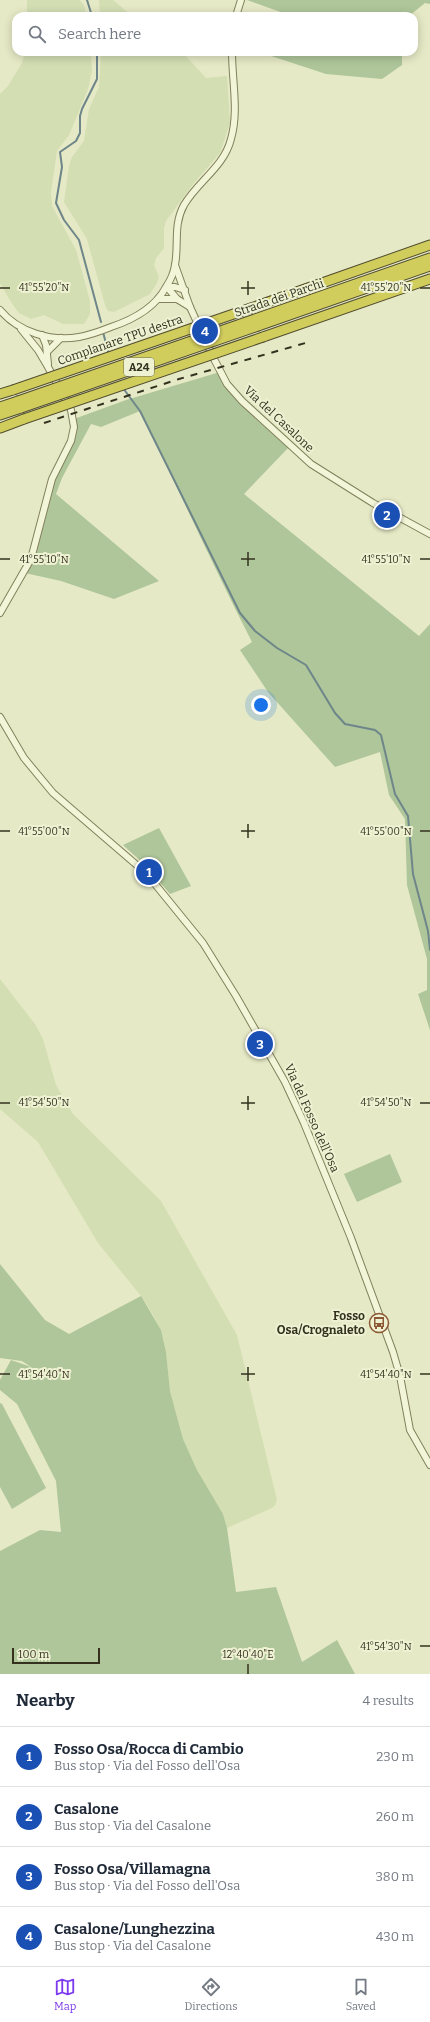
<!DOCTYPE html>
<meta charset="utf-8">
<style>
:root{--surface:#fff;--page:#f2f2f3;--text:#1f2937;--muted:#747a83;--line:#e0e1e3;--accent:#7c3aed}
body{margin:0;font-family:Bitter,serif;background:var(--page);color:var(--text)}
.scale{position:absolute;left:12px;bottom:10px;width:88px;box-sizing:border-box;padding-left:4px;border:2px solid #34321f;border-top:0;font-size:11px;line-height:14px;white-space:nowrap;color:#34321f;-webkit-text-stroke:3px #eef2d3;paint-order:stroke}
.you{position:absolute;left:261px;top:705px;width:14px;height:14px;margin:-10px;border:3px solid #fff;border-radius:50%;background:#1a73e8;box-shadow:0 0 0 6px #1a73e833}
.badge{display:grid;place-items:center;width:26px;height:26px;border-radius:50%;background:var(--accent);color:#fff;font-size:13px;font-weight:700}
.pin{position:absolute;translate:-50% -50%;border:2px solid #fff;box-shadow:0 1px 4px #0006}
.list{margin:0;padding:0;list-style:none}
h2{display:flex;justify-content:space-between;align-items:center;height:52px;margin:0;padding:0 16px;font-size:17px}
h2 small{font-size:13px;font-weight:400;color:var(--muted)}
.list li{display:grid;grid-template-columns:26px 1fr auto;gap:12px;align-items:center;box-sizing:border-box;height:60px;padding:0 16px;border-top:1px solid var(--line)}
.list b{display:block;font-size:15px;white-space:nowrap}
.list p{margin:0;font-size:13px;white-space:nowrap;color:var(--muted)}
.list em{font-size:13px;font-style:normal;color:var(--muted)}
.icon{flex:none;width:22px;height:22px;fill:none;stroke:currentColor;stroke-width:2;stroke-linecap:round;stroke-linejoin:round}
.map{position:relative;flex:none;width:430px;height:1674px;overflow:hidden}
.search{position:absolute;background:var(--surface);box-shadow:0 2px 10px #0003;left:12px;right:12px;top:12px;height:44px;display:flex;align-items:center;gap:10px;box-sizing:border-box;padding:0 14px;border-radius:12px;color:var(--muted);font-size:15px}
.sheet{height:292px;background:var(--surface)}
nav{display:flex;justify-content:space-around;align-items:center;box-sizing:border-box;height:56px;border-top:1px solid var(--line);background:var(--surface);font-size:11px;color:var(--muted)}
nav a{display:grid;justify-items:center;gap:2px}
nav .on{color:var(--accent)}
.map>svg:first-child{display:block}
.farmland{fill:#d3deb3}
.green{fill:#afc69a}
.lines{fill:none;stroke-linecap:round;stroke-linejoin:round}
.stream{stroke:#6e868a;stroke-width:2}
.tertiary-casing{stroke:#82805d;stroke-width:8}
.motorway-casing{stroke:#514d30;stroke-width:11}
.tertiary{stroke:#f2f5d7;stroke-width:6}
.motorway{stroke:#d1cd5d;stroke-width:9}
.rail{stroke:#34321f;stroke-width:2;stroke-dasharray:7 7;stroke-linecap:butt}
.motorway-bridge-casing{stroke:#514d30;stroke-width:11;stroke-linecap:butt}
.motorway-bridge{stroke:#d1cd5d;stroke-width:9}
.ticks{fill:none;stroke:#34321f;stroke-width:1.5}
.labels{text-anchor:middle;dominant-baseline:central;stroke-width:4;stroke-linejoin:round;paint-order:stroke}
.shield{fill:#eef2d3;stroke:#6c6c55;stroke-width:1}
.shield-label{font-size:11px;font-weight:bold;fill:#34321f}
.street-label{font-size:12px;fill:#34321f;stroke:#eef2d3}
.poi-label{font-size:12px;font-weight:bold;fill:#34321f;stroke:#eef2d3;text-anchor:end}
.ticks-label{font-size:10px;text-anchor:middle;fill:#34321f;stroke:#eef2d3;stroke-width:4;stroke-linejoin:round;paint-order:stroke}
</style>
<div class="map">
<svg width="430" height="1674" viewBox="0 0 430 1674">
<rect width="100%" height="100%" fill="#e5e9c5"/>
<!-- farmland -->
<g class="farmland">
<polygon points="27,0 80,0 85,7 86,16 27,16"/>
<polygon points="99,0 113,0 132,16 100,16"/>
<polygon points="25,52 91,52 92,71 88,89 69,135 57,151 51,192 52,206 76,250 90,301 90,314 84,324 63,324 44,315 31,319 19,313 11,302 0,283 0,94 8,86 22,63"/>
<polygon points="101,52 182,52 206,78 227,76 230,123 220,153 194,183 166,221 164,228 164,248 156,258 154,265 159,277 157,283 150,294 114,312 108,311 105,305 87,239 64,202 69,166 72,157 84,141 89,109 99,87"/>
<polygon points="0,979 35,1024 43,1039 56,1085 73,1114 161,1201 237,1335 277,1500 275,1505 272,1508 227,1528 223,1514 197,1470 183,1439 170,1391 166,1352 161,1330 153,1315 141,1296 98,1243 38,1142 0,1109"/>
</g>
<!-- green -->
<g class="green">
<polygon points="247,0 430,0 430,4 425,3 409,16 286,16 286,14"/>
<polygon points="259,52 402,52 402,65 382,79 326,74"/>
<path d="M220,372L290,446L244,494L419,636L430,624V1030L418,994L427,990V959L407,885L405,819L389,795L380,752L335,767L268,692L240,650L252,642C213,566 178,488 140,411L101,427L91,424L62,478L56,494L159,581L114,599L61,581L25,573L47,497L69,445L74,419L126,400Z"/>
<polygon points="159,828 191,886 170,894 145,865 123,845"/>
<polygon points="390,1154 402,1182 357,1202 344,1174"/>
<polygon points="0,1264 45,1320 69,1334 141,1296 161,1330 166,1352 170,1391 183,1439 197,1470 223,1514 227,1528 236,1592 276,1587 302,1662 337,1640 355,1674 0,1674 0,1551 40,1530 61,1532 56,1481 17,1404 0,1390 0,1380 11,1360 31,1367 22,1361 0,1358"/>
<polygon points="0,1403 2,1404 46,1488 12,1509 0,1487"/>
</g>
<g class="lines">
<!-- stream -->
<g class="stream">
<polyline points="87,0 92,16"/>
<polyline points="97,52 97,79 82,109 80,116 80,133 76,141 60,152 62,167 56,203 64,220 79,240 101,322"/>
<polyline points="103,332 109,355"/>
<polyline points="123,388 140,411 240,613 255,631 277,648 306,665 335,713 345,724 375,730 381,735 395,794 408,816 413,874 428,931 430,950"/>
</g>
<!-- tertiary casing -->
<g class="tertiary-casing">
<g id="tertiary">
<polyline points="236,16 241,0"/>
<polyline points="175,265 190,307 214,359 227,384 242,401 311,464 373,503 430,534"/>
<polyline points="167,287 175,287 185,290"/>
<polyline points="167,287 177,299"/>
<polyline points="158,299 177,299 190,307"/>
<path d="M0,310C18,332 51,342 79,337C90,335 101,331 111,327C132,320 155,308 166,287C170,281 174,272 175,265C179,244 173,225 184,205C198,181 224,167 231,139C239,111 232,81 232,52"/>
<polyline points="42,335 46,345 48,364"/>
<polyline points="47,352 61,338"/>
<polyline points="0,613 31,559 52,479 71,441 74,427 71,410 48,367 38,350 21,329"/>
<polyline points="0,717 24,758 53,793 146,873 203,943 236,996 285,1082 304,1123 351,1238 393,1352 400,1376 410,1430 430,1465"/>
</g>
</g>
<!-- motorway casing -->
<g class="motorway-casing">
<g id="motorway">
<polyline points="251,308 430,245"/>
<polyline points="255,319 430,258"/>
<polyline points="258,326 430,266"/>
<polyline points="263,337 430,279"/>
<polyline points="0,394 13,390"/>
<polyline points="0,407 18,401"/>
<polyline points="0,415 21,408"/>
<polyline points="0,428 24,419"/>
</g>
</g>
<!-- tertiary -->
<use href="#tertiary" class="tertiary"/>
<!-- motorway -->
<use href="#motorway" class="motorway"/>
<!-- rail -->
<polyline class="rail" points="44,423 179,379 309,342"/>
<!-- motorway-bridge casing -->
<g class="motorway-bridge-casing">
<g id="motorway-bridge">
<polyline points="13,390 251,308"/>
<polyline points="18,401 255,319"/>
<polyline points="21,408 258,326"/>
<polyline points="24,419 263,337"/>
</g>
</g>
<!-- motorway-bridge -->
<use href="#motorway-bridge" class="motorway-bridge"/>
</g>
<!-- ticks -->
<path class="ticks" d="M248,281V295M0,288H10M241,288H255M420,288H430M248,552V566M0,559H10M241,559H255M420,559H430M248,824V838M0,831H10M241,831H255M420,831H430M248,1096V1110M0,1103H10M241,1103H255M420,1103H430M248,1367V1381M0,1374H10M241,1374H255M420,1374H430M420,1646H430M248,1664V1674"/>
<!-- icons -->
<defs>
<g id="bus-ring" transform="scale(1)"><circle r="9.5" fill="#eef2d3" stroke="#8c5733" stroke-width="1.5"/><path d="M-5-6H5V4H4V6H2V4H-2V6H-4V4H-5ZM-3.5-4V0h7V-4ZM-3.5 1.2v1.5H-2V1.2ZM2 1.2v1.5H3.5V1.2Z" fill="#8c5733"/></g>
</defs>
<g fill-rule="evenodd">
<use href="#bus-ring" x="379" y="1323"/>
</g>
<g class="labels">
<!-- shield labels -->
<rect class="shield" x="124" y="358" width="30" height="18" rx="3"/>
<g class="shield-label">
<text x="139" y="367">A24</text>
</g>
<!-- street labels -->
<g class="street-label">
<text transform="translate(279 298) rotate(-19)">Strada dei Parchi</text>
<text transform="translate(120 340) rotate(-19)">Complanare TPU destra</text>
<text transform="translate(279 419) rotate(43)">Via del Casalone</text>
<text transform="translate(312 1118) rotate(66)">Via del Fosso dell'Osa</text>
</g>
<!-- poi labels -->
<g class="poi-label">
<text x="365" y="1316">Fosso<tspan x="365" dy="14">Osa/Crognaleto</tspan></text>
</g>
</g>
<g class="ticks-label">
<text x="44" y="291">41°55'20"N</text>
<text x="386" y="291">41°55'20"N</text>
<text x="44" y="563">41°55'10"N</text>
<text x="386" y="563">41°55'10"N</text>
<text x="44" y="835">41°55'00"N</text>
<text x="386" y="835">41°55'00"N</text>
<text x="44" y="1106">41°54'50"N</text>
<text x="386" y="1106">41°54'50"N</text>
<text x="44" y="1378">41°54'40"N</text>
<text x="386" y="1378">41°54'40"N</text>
<text x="386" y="1650">41°54'30"N</text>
<text x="248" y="1658">12°40'40"E</text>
</g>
</svg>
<div class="scale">100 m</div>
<div class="you"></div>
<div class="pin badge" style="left:149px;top:872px;background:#1a4fb4">1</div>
<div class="pin badge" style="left:387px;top:515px;background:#1a4fb4">2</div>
<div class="pin badge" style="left:260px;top:1044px;background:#1a4fb4">3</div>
<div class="pin badge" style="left:205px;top:331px;background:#1a4fb4">4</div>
<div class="search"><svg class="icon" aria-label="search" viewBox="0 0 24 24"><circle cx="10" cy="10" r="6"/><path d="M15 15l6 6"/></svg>Search here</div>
</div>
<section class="sheet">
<h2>Nearby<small>4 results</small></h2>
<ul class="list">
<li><span class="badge" style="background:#1a4fb4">1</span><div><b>Fosso Osa/Rocca di Cambio</b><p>Bus stop · Via del Fosso dell'Osa</p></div><em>230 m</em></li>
<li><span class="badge" style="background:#1a4fb4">2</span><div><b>Casalone</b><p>Bus stop · Via del Casalone</p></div><em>260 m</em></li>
<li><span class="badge" style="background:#1a4fb4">3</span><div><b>Fosso Osa/Villamagna</b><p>Bus stop · Via del Fosso dell'Osa</p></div><em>380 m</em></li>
<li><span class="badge" style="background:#1a4fb4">4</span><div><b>Casalone/Lunghezzina</b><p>Bus stop · Via del Casalone</p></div><em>430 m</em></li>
</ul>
</section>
<nav>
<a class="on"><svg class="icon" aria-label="map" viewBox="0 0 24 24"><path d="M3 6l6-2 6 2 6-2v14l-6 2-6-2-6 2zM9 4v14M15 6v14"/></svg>Map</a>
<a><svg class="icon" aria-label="directions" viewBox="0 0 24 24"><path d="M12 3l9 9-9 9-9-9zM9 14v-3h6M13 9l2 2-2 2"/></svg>Directions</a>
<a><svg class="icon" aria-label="saved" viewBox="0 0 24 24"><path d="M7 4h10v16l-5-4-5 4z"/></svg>Saved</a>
</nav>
